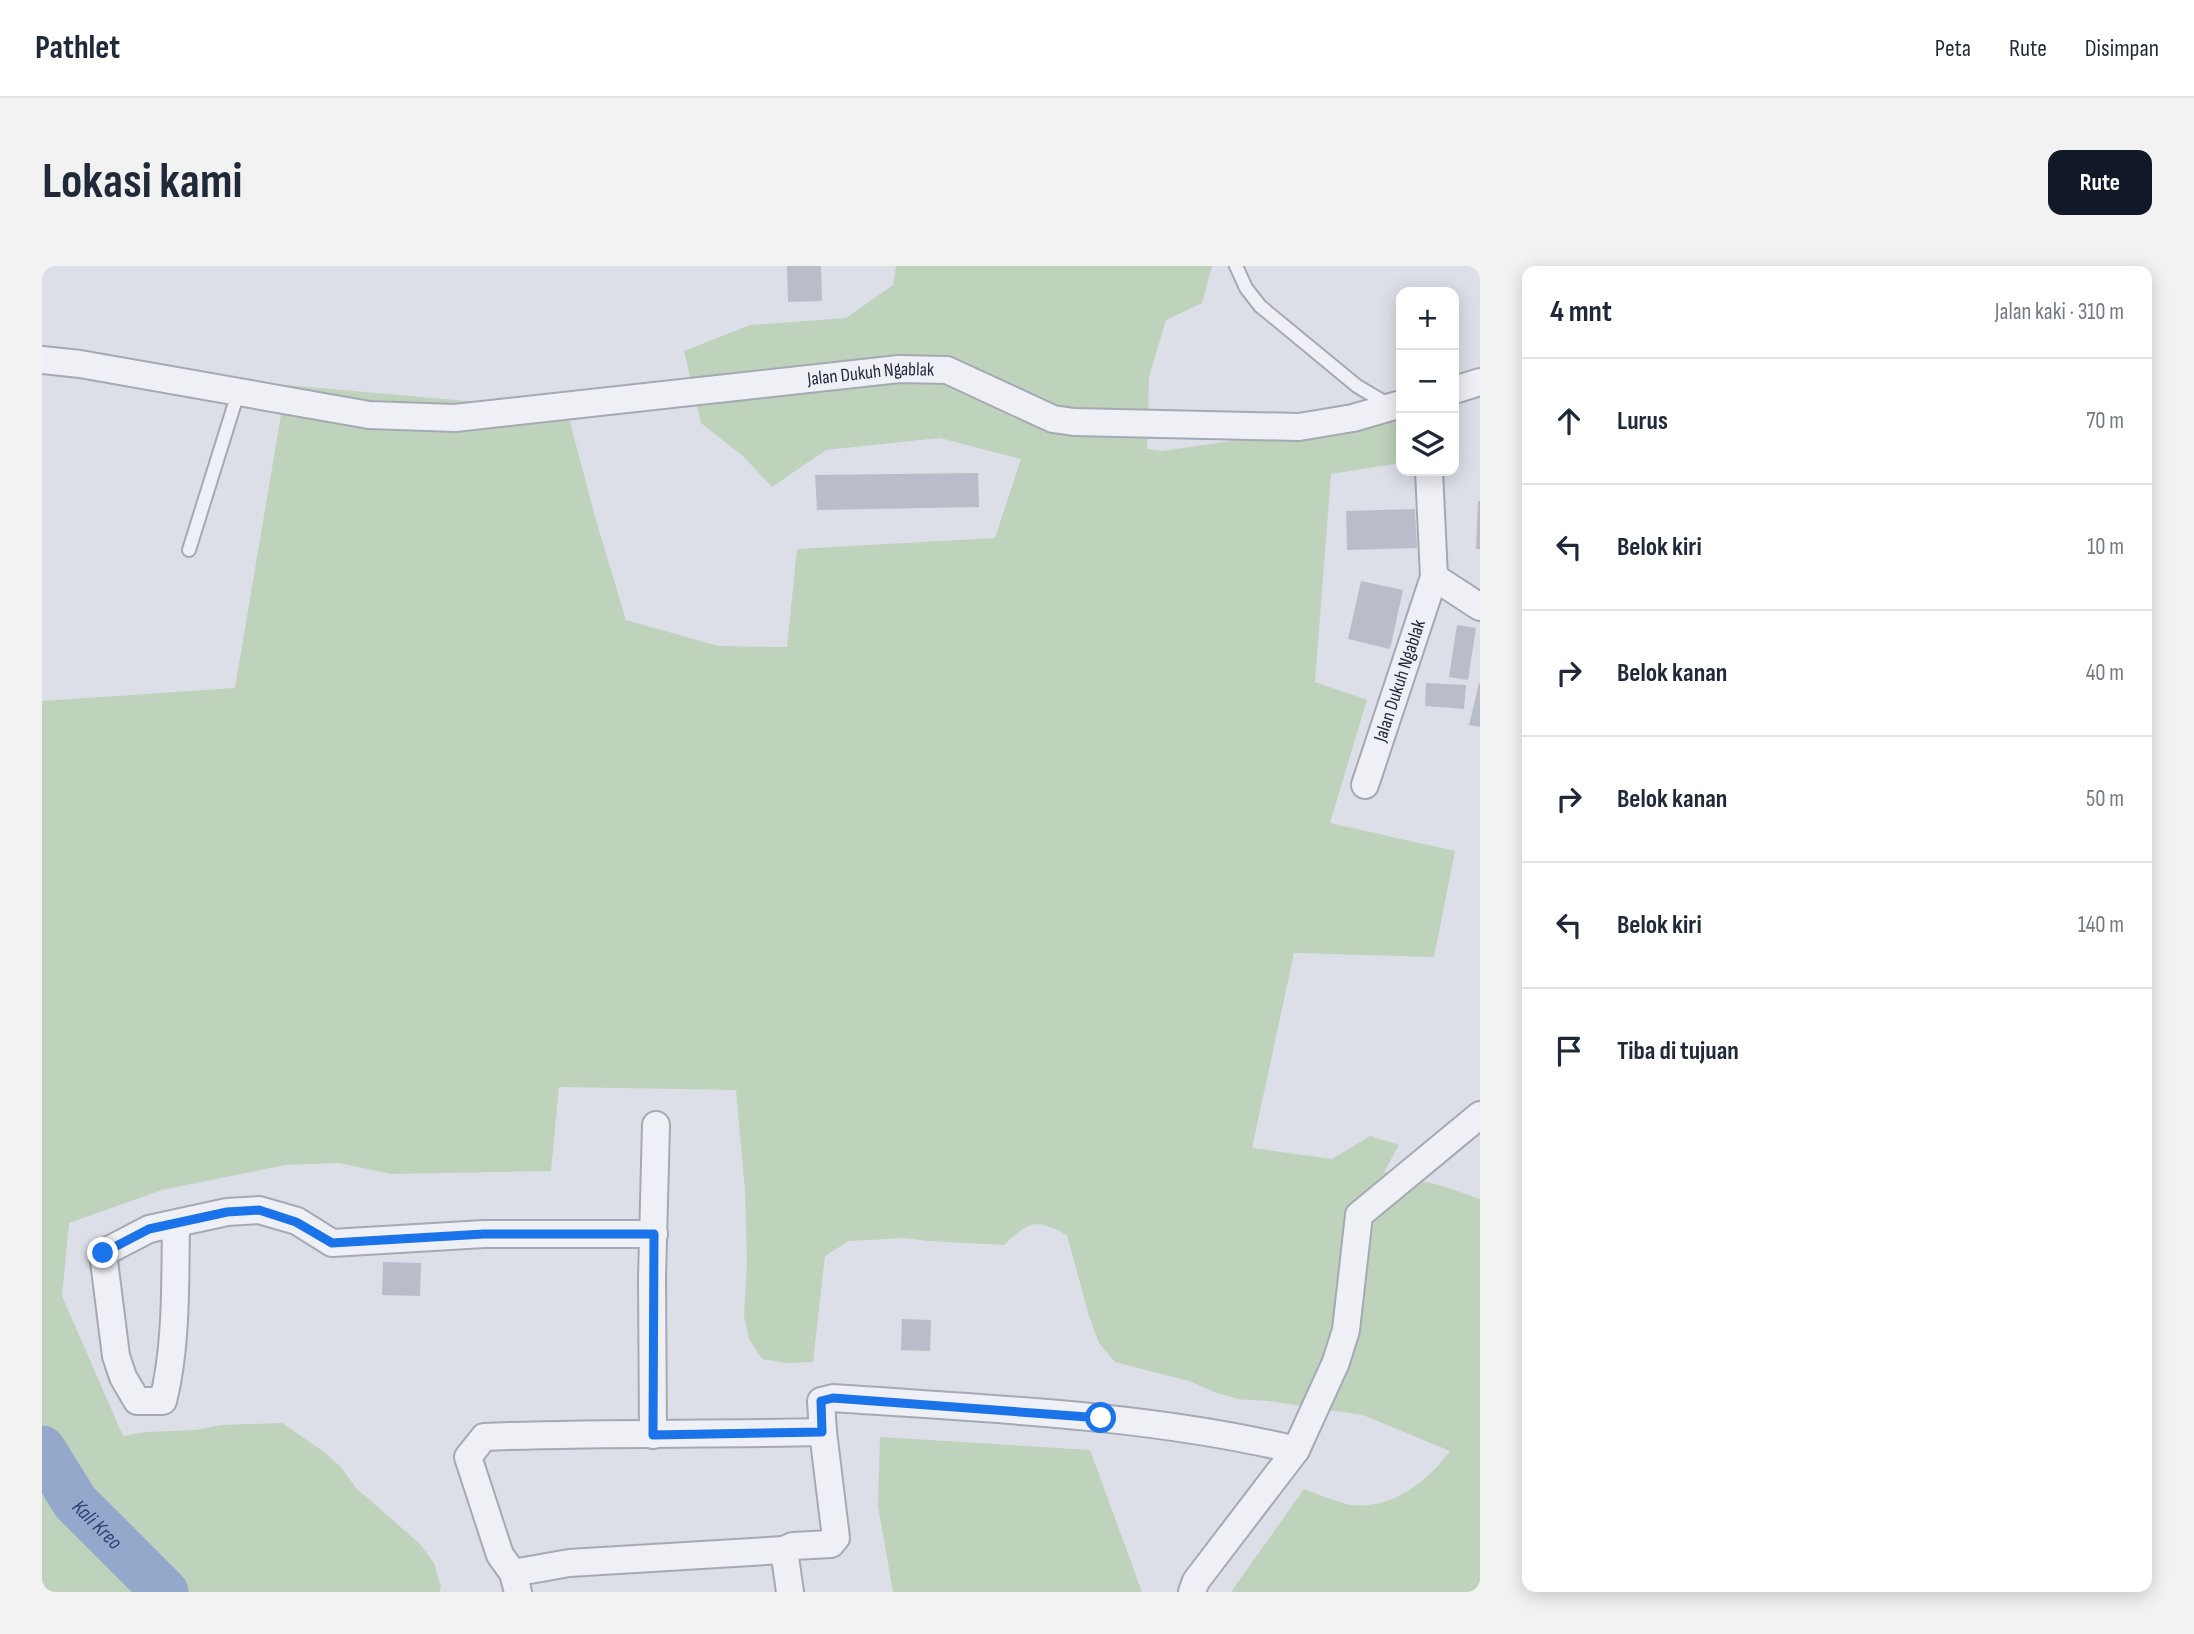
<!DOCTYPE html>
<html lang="id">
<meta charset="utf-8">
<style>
:root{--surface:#fff;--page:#f2f2f3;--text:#1f2937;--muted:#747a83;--line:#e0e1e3;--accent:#111827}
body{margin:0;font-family:"Sofia Sans Condensed",sans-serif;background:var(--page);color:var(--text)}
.controls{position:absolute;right:21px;top:21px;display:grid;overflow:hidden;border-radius:14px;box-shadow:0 4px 18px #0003}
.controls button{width:63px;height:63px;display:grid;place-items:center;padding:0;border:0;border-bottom:2px solid var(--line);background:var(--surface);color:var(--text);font:35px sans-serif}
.stop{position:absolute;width:21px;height:21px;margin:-16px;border:5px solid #1a73e8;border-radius:50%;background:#fff}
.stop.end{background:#1a73e8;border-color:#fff;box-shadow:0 2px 7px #0008}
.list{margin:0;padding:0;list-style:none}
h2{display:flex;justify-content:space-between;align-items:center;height:91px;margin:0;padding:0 28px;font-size:30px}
h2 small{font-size:23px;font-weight:400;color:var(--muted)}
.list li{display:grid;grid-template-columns:46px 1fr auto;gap:21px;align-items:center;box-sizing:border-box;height:126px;padding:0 28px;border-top:2px solid var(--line)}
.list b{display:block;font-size:26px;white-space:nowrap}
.list em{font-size:23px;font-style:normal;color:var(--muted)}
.icon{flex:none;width:38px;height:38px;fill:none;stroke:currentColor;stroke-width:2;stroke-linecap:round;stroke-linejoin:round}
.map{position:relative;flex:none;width:1438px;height:1326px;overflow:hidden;border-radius:14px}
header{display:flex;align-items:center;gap:42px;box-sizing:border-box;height:98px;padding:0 35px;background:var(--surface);border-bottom:2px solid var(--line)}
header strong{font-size:33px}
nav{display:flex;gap:38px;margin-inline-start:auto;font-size:24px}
.intro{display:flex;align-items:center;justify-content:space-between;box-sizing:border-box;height:168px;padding:0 42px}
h1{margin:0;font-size:49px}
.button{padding:18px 32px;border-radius:14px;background:var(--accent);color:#fff;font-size:24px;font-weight:700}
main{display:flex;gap:42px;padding:0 42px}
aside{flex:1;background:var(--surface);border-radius:14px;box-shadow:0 4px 18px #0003}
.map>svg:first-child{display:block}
.green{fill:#bfd2bc}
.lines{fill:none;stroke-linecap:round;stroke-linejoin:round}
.river{stroke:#93a8cb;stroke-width:47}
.building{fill:#b9bdca}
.service-casing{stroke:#a5a9b4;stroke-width:16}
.minor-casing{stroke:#a5a9b4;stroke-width:30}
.service{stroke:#eff0f5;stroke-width:12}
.minor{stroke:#eff0f5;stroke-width:26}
.route{stroke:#1a73e8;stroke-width:9}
.labels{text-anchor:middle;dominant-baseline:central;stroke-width:5;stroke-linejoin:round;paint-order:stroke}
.street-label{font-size:19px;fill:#242b3e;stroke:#ebeef5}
.water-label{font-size:21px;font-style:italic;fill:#2c4475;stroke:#ebeef5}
</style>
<header>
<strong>Pathlet</strong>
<nav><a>Peta</a><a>Rute</a><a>Disimpan</a></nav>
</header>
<div class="intro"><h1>Lokasi kami</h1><a class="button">Rute</a></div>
<main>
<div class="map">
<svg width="1438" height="1326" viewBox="0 0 1438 1326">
<rect width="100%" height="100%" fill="#dcdfe7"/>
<!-- green -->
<g class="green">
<path d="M854,0H1170L1160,37L1124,54L1107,111L1105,183L1120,185L1357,151L1359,197L1289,208L1273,416L1325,434L1288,557L1413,585L1392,691L1252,687L1210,882L1290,893L1328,870L1357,879L1342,906L1397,919L1438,933V1326H1189L1262,1223C1276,1228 1290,1234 1304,1238C1345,1247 1386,1216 1408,1185L1321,1149L1226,1135L1196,1133L1172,1126L1147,1115L1073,1096L1057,1077L1047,1050L1025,969C994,952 987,955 962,979L887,975L863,972L807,975L783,990L771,1096L745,1097L720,1093L707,1073L702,1050L705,999L703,924L694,824L517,821L509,905L350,908L297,897L243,899L120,924L27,957L20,1030L81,1170L103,1166L153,1164L179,1159L240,1157L282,1186L299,1201L314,1222L378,1278L392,1297L399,1321L397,1326H0V435L193,422L244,119L436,136L521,130L555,258L584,354L676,380L745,381L755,283L953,272L979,193L898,172L784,184L730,221L702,191L659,157L642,85L708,59L804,52L851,19Z"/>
<polygon points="838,1171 1048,1184 1100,1326 851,1326 836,1240"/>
</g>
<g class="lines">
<!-- river -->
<path class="river" id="s1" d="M0,1183L33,1236L123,1326"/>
</g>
<!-- building -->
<g class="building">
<polygon points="745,0 779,0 780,35 746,36"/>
<polygon points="936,207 937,241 775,244 773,209"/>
<polygon points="1436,235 1438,235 1438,283 1434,283"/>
<polygon points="1373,243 1375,282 1305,284 1304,245"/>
<polygon points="1319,315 1361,324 1348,383 1306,373"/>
<polygon points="1415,359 1434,362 1426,414 1407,411"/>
<polygon points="1384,417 1424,419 1422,443 1383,440"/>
<polygon points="1437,417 1438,417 1438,461 1427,459"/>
<polygon points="341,996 379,997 378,1030 340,1029"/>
<polygon points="860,1053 889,1054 888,1085 859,1084"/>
</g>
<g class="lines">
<!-- service casing -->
<g class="service-casing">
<g id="service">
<polyline points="1194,0 1204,22 1218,40 1315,120 1347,139"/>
<polyline points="147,284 196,127"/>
</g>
</g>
<!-- minor casing -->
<g class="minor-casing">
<g id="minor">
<path id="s2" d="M0,94L38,98L327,149L413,152L857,103L905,104L1011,153L1032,156L1257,161L1311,152L1359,138"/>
<polyline points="1412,124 1438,116"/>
<polyline points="1392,311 1438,341"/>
<path id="s3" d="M1323,519L1392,311L1387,205"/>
<path d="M134,957C133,1014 135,1080 121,1135H95L81,1111L74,1090L61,987L107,963L185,946L217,944L255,955L290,977L442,968H612"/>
<polyline points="611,1169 610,1012 614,859"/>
<polyline points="471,1307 527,1297 742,1284"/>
<path d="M476,1326L471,1307L458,1289L426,1191L442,1171C555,1166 668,1169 781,1166"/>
<path d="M748,1326L742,1284L751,1280L789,1278L794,1272L781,1166L779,1135L791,1132C945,1143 1103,1148 1254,1184"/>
<polyline points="1150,1326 1154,1315 1254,1184 1294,1096 1304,1064 1317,949 1438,849"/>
</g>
</g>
<!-- service -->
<use href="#service" class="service"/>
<!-- minor -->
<use href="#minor" class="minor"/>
</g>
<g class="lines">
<!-- route -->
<polyline class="route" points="61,987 107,963 185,946 217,944 254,956 290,977 442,968 612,968 611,1169 780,1166 779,1135 791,1132 1059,1152"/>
</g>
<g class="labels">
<!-- street labels -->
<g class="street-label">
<text stroke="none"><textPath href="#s2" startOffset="836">Jalan Dukuh Ngablak</textPath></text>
<text stroke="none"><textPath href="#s3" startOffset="110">Jalan Dukuh Ngablak</textPath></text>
</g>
<!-- water labels -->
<g class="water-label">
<text stroke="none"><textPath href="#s1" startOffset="94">Kali Kreo</textPath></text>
</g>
</g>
</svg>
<div class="controls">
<button>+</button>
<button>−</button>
<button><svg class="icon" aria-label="layers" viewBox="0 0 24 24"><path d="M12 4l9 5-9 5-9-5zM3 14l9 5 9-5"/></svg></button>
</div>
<div class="stop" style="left:1059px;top:1152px"></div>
<div class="stop end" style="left:61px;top:987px"></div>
</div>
<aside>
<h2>4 mnt<small>Jalan kaki · 310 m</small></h2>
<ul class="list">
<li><svg class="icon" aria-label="ahead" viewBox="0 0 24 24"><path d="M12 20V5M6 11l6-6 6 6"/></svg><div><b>Lurus</b></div><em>70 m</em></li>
<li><svg class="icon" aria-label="left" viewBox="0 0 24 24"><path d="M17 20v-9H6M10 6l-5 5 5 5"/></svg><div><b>Belok kiri</b></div><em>10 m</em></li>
<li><svg class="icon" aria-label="right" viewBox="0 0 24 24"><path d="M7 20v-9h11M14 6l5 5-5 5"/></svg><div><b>Belok kanan</b></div><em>40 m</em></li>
<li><svg class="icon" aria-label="right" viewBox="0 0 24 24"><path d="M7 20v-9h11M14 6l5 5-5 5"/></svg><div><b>Belok kanan</b></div><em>50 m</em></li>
<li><svg class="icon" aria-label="left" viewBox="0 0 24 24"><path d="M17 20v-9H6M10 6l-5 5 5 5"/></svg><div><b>Belok kiri</b></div><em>140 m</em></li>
<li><svg class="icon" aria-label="arrive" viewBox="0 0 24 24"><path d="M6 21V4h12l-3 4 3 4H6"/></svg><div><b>Tiba di tujuan</b></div></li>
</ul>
</aside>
</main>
